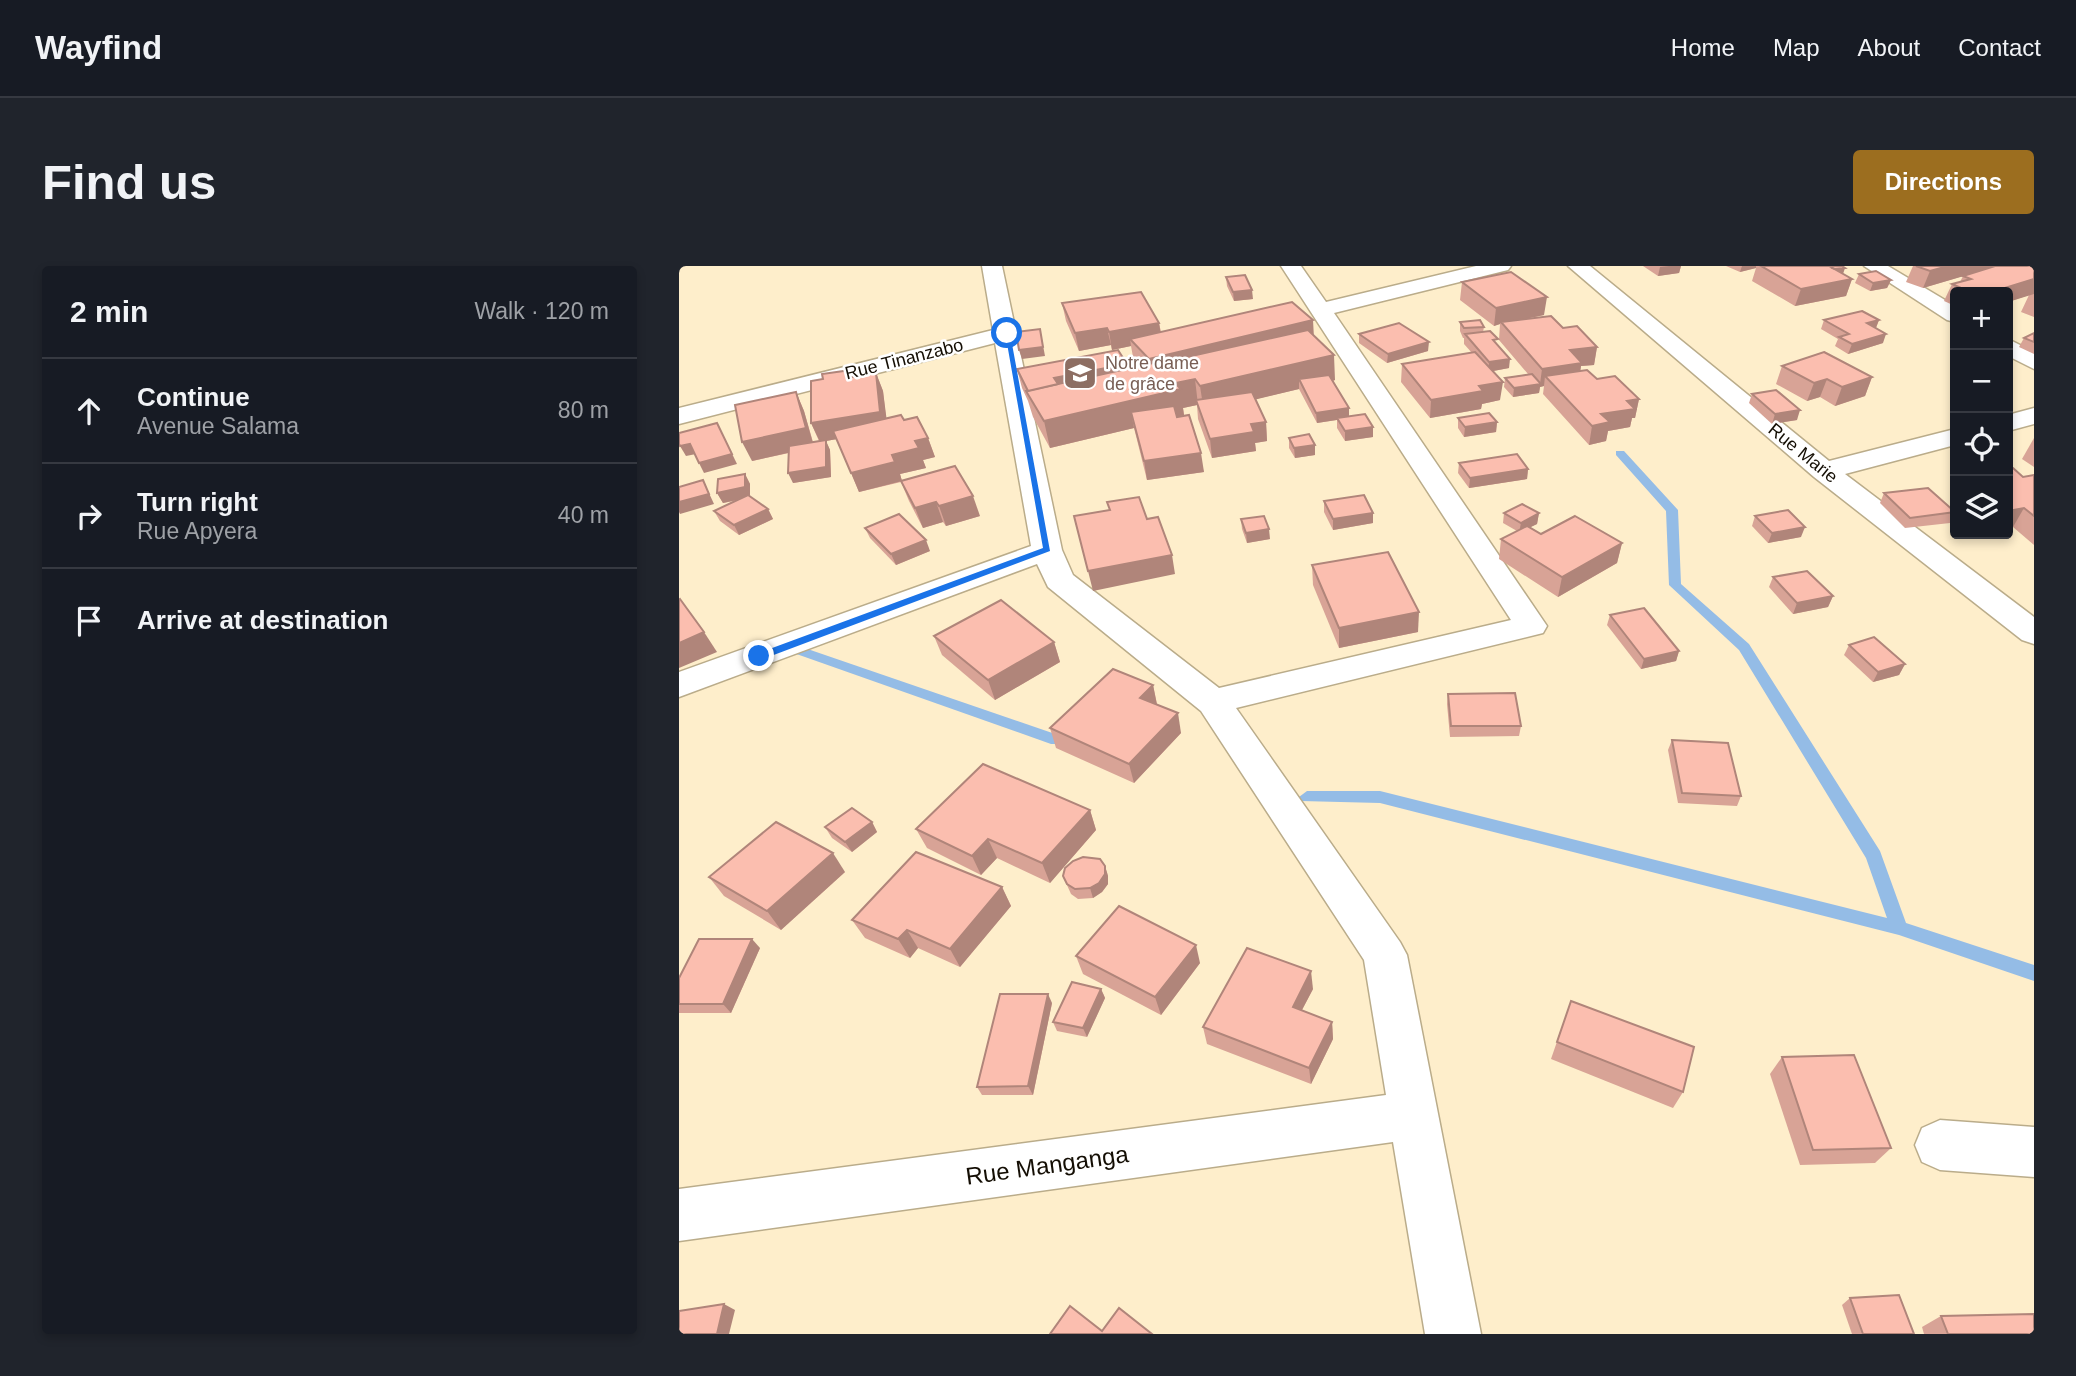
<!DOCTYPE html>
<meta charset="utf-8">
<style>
:root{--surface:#171b24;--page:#20242c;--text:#f1f3f6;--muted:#9ea1a6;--line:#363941;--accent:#9c6e1f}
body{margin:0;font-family:Helvetica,sans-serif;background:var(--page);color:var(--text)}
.controls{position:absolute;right:21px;top:21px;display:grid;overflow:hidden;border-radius:7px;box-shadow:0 4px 10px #0003}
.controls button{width:63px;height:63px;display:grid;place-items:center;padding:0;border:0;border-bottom:2px solid var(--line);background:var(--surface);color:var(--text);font:35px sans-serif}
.stop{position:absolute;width:21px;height:21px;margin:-16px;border:5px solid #1a73e8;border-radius:50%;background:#fff}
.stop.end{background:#1a73e8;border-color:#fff;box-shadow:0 2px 7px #0008}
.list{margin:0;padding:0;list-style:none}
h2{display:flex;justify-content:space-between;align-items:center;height:91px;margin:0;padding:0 28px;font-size:30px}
h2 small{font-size:23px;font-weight:400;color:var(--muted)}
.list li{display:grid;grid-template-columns:46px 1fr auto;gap:21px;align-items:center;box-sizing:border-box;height:105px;padding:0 28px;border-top:2px solid var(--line)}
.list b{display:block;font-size:26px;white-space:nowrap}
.list p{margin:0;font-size:23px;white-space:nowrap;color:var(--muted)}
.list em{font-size:23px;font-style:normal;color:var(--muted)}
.icon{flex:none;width:38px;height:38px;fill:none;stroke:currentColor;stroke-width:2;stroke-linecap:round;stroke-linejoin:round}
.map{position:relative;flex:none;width:1355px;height:1068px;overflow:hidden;border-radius:7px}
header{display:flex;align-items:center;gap:42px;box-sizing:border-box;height:98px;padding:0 35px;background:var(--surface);border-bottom:2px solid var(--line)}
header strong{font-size:33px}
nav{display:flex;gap:38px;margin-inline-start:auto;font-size:24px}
.intro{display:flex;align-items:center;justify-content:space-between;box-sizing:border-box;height:168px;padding:0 42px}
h1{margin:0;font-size:49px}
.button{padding:18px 32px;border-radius:7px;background:var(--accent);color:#fff;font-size:24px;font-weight:700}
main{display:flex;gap:42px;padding:0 42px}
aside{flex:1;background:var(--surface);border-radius:7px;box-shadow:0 4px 10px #0003}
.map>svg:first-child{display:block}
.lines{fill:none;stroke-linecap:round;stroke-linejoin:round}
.stream{fill:#94bce6;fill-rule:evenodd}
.minor-casing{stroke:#baac8a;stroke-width:3}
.minor{fill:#fff;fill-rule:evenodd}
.wall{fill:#d8a396}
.shaded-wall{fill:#b0857a}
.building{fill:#fbbeaf;stroke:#b0857a;stroke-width:2}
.route{fill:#1a73e8}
.labels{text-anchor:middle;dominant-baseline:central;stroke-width:5;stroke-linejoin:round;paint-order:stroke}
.far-street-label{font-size:18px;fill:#140e04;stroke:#fff}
.far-education-label{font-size:18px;fill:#785e54;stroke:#fff;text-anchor:start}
.near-street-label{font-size:24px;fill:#140e04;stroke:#fff}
</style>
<header>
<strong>Wayfind</strong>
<nav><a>Home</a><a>Map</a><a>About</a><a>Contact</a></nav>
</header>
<div class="intro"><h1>Find us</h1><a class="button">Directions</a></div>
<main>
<aside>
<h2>2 min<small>Walk · 120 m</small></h2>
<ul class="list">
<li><svg class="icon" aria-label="ahead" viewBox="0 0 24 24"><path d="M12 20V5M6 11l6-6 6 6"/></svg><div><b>Continue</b><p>Avenue Salama</p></div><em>80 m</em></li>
<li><svg class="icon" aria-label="right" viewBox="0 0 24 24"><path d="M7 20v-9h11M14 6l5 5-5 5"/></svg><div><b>Turn right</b><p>Rue Apyera</p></div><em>40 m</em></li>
<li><svg class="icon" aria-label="arrive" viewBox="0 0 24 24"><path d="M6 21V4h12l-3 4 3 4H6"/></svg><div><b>Arrive at destination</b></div></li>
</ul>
</aside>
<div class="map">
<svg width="1355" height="1068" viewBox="0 0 1355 1068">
<rect width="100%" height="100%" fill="#feeecb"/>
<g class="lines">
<!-- stream -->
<g class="stream">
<polygon points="937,185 945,185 999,244 1002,318 1070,378 1201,585 1227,657 1355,699 1355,715 1220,669 701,537 622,535 620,531 628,525 701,525 1208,652 1187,592 1060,384 990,319 987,245 937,189"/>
<polygon points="114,378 382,470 384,474 382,478 372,478 109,385 107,382"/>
</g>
<!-- minor casing -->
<g class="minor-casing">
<g id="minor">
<polygon points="303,0 323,0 383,284 394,309 540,422 832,354 602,0 622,0 647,36 797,0 832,0 829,4 655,47 868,360 864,367 557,442 721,676 728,689 802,1068 746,1068 714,876 0,975 0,923 707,829 685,694 522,445 369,321 358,298 0,431 0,406 352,280 316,77 0,158 0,142 314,64"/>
<polygon points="889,0 911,0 1150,195 1276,163 1276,179 1166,208 1355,351 1355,378 1343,374 1135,211"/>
<polygon points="1185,0 1209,0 1276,40 1276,56 1268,54"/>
<polygon points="1329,73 1355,86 1355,103 1329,90"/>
<polygon points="1355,142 1355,158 1329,165 1329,149"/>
<polygon points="1261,854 1355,861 1355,911 1261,904 1243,896 1236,879 1243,862"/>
</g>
</g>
<!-- minor -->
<use href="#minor" class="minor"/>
</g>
<!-- wall -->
<g class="wall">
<polygon points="964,0 1002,0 1000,7 979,10"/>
<polygon points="1047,0 1163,0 1164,8 1173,13 1167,30 1116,40 1073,15 1077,2 1061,6"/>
<polygon points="1234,0 1355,0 1355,51 1342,46 1350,29 1329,36 1329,26 1276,26 1276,40 1265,35 1273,18 1281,16 1284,10 1244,22 1227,16"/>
<polygon points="1180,8 1212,14 1208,22 1191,25 1176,17"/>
<polygon points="547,11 574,33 555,35 548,20"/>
<polygon points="783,16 865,49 846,53 884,62 918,81 915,99 902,100 901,105 960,133 956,152 953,152 951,161 929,165 927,175 910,179 864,128 865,120 861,121 860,127 834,131 825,121 826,112 849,108 820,74 821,58 815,60 781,34"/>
<polygon points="383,37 480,57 482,66 635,70 656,114 654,115 670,150 694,161 694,171 666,175 658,162 658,154 638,157 620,123 577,133 587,156 588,175 576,177 577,185 533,192 519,153 518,139 504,142 505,149 525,206 468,214 455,162 371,182 354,151 349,135 343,122 338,103 449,103 462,100 454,91 452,80 433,84 432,79 400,85 387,55"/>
<polygon points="1145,54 1200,54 1197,62 1204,77 1169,88 1156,80 1159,73 1142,63"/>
<polygon points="781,56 805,61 804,66 819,79 830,102 814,105 821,134 803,138 802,143 751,152 722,116 723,98 793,87 785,78 785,72 784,72 781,65"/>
<polygon points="1355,67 1355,88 1340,81 1345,72"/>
<polygon points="680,68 749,85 708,97 680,77"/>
<polygon points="1103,100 1193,111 1186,130 1156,140 1141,131 1128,135 1097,118"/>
<polygon points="197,107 204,125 207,152 225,154 249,172 256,191 244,194 247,202 221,208 223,215 301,250 267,260 264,256 244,262 230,235 222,216 180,226 158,173 147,175 151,184 152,211 114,217 110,187 73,195 117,126 125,145 134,176 140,175 132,157 174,110"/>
<polygon points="1073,128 1118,154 1093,158 1070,137"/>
<polygon points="779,152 818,156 817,166 785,171 779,162"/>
<polygon points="610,172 636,189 616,192 610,182"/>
<polygon points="1355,172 1355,201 1343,193"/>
<polygon points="780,197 849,203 848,213 790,222 779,207"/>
<polygon points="66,208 71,218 71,231 89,243 94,253 60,269 41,255 35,245 60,234 44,237 38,227"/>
<polygon points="1355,209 1355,279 1334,261 1344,211"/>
<polygon points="1205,227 1276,246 1271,257 1226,262 1201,237"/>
<polygon points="645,235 694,247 694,257 654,264 645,246"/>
<polygon points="825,247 860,247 858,258 851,261 862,268 943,277 938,297 879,331 820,293 822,273 838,265 824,257"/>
<polygon points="1076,250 1122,271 1089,277 1073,260"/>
<polygon points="562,253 591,273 568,277 563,263"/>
<polygon points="186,262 251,285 217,299 191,272"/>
<polygon points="633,299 739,366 660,382 634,319"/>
<polygon points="1094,311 1154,330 1149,341 1114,348 1090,321"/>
<polygon points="931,349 1000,385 997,395 962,403 928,359"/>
<polygon points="255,370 375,376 381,396 316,434 263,389"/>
<polygon points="1170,379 1226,398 1220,409 1194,416 1165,389"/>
<polygon points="474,419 478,438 502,467 455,517 377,482 371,462"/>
<polygon points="769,428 842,460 840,470 771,471 768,438"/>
<polygon points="993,474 1062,530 1058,540 999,537 989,484"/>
<polygon points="411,544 417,564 371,617 318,592 302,609 248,582 237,563"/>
<polygon points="193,556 198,566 173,586 153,572 146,561"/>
<polygon points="426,600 429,610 429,618 423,626 414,632 399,633 392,628 384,610"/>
<polygon points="166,606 102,664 45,630 30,611"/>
<polygon points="323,621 332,640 281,701 239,682 231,692 186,672 173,654"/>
<polygon points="81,682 52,747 0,747 0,712"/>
<polygon points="397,690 521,697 482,749 404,708"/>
<polygon points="422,723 426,732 408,771 378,765 374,756"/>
<polygon points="634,723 623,744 653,756 654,773 632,818 528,778 524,761"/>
<polygon points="892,735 1004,826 994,842 872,793"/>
<polygon points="373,737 354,829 303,829 298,821"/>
<polygon points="1103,791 1212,882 1196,897 1121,899 1091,808"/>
<polygon points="1171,1032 1235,1068 1173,1068 1163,1039"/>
<polygon points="1262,1050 1355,1068 1245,1068 1243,1061"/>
</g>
<!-- shaded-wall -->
<g class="shaded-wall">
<polygon points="990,0 1002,0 1000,7 979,10 981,1"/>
<polygon points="1063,0 1077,0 1077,2 1061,6"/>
<polygon points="1148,0 1166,2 1163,11"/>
<polygon points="1269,0 1319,0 1244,22 1251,5"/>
<polygon points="1173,13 1167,30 1116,40 1122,23"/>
<polygon points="1355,13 1355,28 1329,36 1329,26 1313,26"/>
<polygon points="1212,14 1208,22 1191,25 1194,17"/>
<polygon points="573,24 574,33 555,35 554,26"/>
<polygon points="868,31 865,49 823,58 822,56 821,58 815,60 817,42"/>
<polygon points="634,54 635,72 503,98 499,93 500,104 472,111 470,93"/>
<polygon points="1200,54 1196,64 1188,57"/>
<polygon points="480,57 483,75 451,73 452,80 433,84 430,66"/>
<polygon points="428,62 432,79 400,85 396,67"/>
<polygon points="361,63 366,90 343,93 340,84"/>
<polygon points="1207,68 1204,77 1169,88 1173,78"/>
<polygon points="750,76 749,85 708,97 709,88"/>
<polygon points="918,81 915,99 902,100 900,115 866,110 865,120 861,121 860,127 834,131 835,122 861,118 863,103 891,84"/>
<polygon points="655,89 656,114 624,122 620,113 620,123 525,146 521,120"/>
<polygon points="831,93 830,102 809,106 810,96"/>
<polygon points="448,98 451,116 351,130 375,112"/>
<polygon points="197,107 204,125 209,164 147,175 151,184 152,211 114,217 109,207 141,176 132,157"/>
<polygon points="1193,111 1186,130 1156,140 1163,121"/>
<polygon points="516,113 519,139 517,134 518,139 504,142 505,149 456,161 452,146 455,162 371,182 365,155 496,117"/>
<polygon points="1148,113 1141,131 1128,135 1135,117"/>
<polygon points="824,116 821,134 803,138 802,143 751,152 752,134 800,120"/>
<polygon points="117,126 125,145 135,181 73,195 63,176"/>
<polygon points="960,133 956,152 953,152 951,161 929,165 927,175 910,179 913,160 922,148 948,135"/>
<polygon points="670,142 670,152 638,157 637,147"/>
<polygon points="1121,144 1118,154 1093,158 1096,148"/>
<polygon points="587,156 588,175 576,177 577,185 533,192 531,173 572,158"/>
<polygon points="818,156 817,166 785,171 786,161"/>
<polygon points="694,161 694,171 666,175 666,165"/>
<polygon points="43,167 58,198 25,207 20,197"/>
<polygon points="249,172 256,191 244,194 247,202 221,208 223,215 180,226 172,207 236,175"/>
<polygon points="11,178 17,188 7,190 1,180"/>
<polygon points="636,179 636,189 616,192 615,182"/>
<polygon points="522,187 525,206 468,214 465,195"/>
<polygon points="849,203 848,213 790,222 791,212"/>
<polygon points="66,208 71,218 71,231 44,237 38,227"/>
<polygon points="24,214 35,238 1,248 0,246 0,236"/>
<polygon points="294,230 301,250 267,260 260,240"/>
<polygon points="257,236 264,256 244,262 236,242"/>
<polygon points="1345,242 1334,261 1329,262 1329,245"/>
<polygon points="89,243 94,253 60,269 55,259"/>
<polygon points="694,247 694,257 654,264 654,253"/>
<polygon points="860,247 858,258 840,267 842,257"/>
<polygon points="1126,261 1122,271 1089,277 1093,267"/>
<polygon points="590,263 591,273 568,277 567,267"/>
<polygon points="247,274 251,285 217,299 212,288"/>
<polygon points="943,277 938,297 879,331 883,311"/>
<polygon points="493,289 496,308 414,325 409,305"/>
<polygon points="1154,330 1149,341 1114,348 1118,337"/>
<polygon points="740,346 739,366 660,382 660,362"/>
<polygon points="25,366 38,386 0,402 0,377"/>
<polygon points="375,376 381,396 316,434 309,414"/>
<polygon points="1000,385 997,395 962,403 965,393"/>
<polygon points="1226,398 1220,409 1194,416 1199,406"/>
<polygon points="474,419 478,439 461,432"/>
<polygon points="499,447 502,467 455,517 450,498"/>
<polygon points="411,544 417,564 371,617 363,597"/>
<polygon points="193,556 198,566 173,586 166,576"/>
<polygon points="309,573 318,592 302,609 293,590"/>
<polygon points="154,587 166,606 102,664 88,645"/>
<polygon points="426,600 429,610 429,618 423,626 414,632 411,622"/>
<polygon points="323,621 332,640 281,701 271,683"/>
<polygon points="228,664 239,682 231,692 219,673"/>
<polygon points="73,673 81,682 52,747 44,738"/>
<polygon points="517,679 521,697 482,749 476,731"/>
<polygon points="632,705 634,723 615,759 614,741"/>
<polygon points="422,723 426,732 408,771 404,762"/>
<polygon points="369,728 373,737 354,829 349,820"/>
<polygon points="653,756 654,773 632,818 630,802"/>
<polygon points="45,1038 56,1044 50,1068 38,1068"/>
</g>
<!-- building -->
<g class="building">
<polygon points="1082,0 1150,0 1173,13 1122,23"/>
<polygon points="1154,0 1163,0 1166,2 1156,3 1153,2"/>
<polygon points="1237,0 1269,0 1251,5"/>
<polygon points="1316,0 1355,0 1355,13 1313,26 1291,26 1273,18 1292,13 1284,10"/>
<polygon points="1197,5 1212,14 1194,17 1180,8"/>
<polygon points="832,6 868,31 817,42 783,16"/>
<polygon points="566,9 573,24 554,26 547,11"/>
<polygon points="462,26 480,57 430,66 428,62 396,67 383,37"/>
<polygon points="613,36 634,54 470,93 451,73"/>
<polygon points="1183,45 1200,54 1188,57 1207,68 1173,78 1160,71 1170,68 1145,54"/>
<polygon points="872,50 884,62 898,60 918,81 891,84 903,97 863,103 822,56"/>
<polygon points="801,54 805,61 785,62 781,56"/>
<polygon points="720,57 750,76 709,88 680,68"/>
<polygon points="361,63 364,81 340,84 337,66"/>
<polygon points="629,64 655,89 521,120 516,113 496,117 502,123 365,155 347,125 479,96 484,102 503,98 499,93"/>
<polygon points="811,65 819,73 814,74 831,93 810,96 786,68"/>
<polygon points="1355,67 1355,76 1345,72"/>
<polygon points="439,84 448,98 375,112 379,118 349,125 338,103"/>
<polygon points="796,86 824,116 800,120 804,125 752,134 723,98"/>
<polygon points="1145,86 1193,111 1163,121 1148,113 1135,117 1103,100"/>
<polygon points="172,104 172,111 197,107 201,146 132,157 132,115 144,113 143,108"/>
<polygon points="908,104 918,113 936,110 960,133 948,135 956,143 922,148 931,156 913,160 866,110"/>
<polygon points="853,108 862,118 835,122 826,112"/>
<polygon points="650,109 670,142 637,147 620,113"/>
<polygon points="1097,124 1121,144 1096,148 1073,128"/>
<polygon points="117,126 127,162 63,176 56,139"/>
<polygon points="573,126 587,156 572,158 575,166 531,173 517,134"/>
<polygon points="495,140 498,151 510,149 522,187 465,195 452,146"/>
<polygon points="810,147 818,156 786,161 779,152"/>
<polygon points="686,148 694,161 666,165 658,152"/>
<polygon points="222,149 225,154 238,151 249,172 236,175 240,182 213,189 216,196 172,207 154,165"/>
<polygon points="38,157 53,188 20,197 11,178 1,180 0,178 0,167"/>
<polygon points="630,168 636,179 615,182 610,172"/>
<polygon points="147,174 147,201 109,207 110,180"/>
<polygon points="838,188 849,203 791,212 780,197"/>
<polygon points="276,200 294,230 260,240 257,236 236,242 222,215"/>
<polygon points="1334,202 1344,211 1355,209 1355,250 1345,242 1329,245 1329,203"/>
<polygon points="66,208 66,221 38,227 39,213"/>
<polygon points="24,214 30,228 0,236 0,221"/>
<polygon points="1249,222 1276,246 1231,252 1205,227"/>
<polygon points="69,229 89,243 55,259 35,245"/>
<polygon points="685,229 694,247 654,253 645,235"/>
<polygon points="460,231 468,253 479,251 493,289 409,305 395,250 431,244 428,236"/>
<polygon points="843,238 860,247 842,257 825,247"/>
<polygon points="1109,244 1126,261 1093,267 1076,250"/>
<polygon points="220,248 247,274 212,288 186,262"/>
<polygon points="585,250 590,263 567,267 562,253"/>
<polygon points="896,250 943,277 883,311 822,273 848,260 862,268"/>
<polygon points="709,286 740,346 660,362 633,299"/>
<polygon points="1128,305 1154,330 1118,337 1094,311"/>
<polygon points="1,333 25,366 0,377 0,334"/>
<polygon points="322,334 375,376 309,414 255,370"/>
<polygon points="965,342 1000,385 965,393 931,349"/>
<polygon points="1195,371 1226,398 1199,406 1170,379"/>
<polygon points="434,403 474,419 461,432 499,447 450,498 371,462"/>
<polygon points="836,427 842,460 772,460 769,428"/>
<polygon points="993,474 1049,477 1062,530 1003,527"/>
<polygon points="304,498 411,544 363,597 309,573 293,590 237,563"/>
<polygon points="173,542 193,556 166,576 146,561"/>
<polygon points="97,556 154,587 88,645 30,611"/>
<polygon points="237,586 323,621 271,683 228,664 219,673 173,654"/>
<polygon points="404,591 421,593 426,600 426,608 420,617 411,622 396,623 388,618 384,610 386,602 394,595"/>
<polygon points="440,640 517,679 476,731 397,690"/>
<polygon points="20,673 73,673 44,738 0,738 0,712"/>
<polygon points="568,682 632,705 614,741 653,756 630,802 524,761"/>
<polygon points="393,716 422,723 404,762 374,756"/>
<polygon points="321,728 369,728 349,820 298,821"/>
<polygon points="892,735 1015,781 1004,826 878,776"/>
<polygon points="1175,789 1212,882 1134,884 1103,791"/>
<polygon points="1220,1029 1235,1068 1184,1068 1171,1032"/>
<polygon points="45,1038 38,1068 0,1068 0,1045"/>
<polygon points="391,1040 423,1065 440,1042 473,1068 371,1068"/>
<polygon points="1355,1048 1355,1068 1269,1068 1262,1050"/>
</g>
<!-- route -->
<polygon class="route" points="326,66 331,67 371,285 84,393 77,393 77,388 364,282"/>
<!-- icons -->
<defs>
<g id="school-square" transform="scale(1.75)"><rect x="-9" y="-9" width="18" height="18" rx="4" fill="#8d6e63" stroke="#fff"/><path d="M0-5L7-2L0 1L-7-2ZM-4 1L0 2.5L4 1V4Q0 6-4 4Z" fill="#fff"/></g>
</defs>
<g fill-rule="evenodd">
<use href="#school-square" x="401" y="107"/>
</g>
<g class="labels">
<!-- far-street labels -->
<g class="far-street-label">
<text transform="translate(225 93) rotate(-14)">Rue Tinanzabo</text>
<text transform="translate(1124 187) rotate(39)">Rue Marie</text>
</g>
<!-- far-education labels -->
<g class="far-education-label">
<text x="426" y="97">Notre dame<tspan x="426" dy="21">de grâce</tspan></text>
</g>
<!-- near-street labels -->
<g class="near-street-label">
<text transform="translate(368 899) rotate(-8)">Rue Manganga</text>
</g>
</g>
</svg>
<div class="controls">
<button>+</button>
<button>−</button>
<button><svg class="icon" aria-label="locate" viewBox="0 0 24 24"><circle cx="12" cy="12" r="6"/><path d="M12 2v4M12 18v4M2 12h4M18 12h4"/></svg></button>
<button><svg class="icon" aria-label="layers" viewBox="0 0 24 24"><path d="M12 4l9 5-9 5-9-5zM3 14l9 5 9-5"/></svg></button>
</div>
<div class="stop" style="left:328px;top:67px"></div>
<div class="stop end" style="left:80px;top:390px"></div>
</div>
</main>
